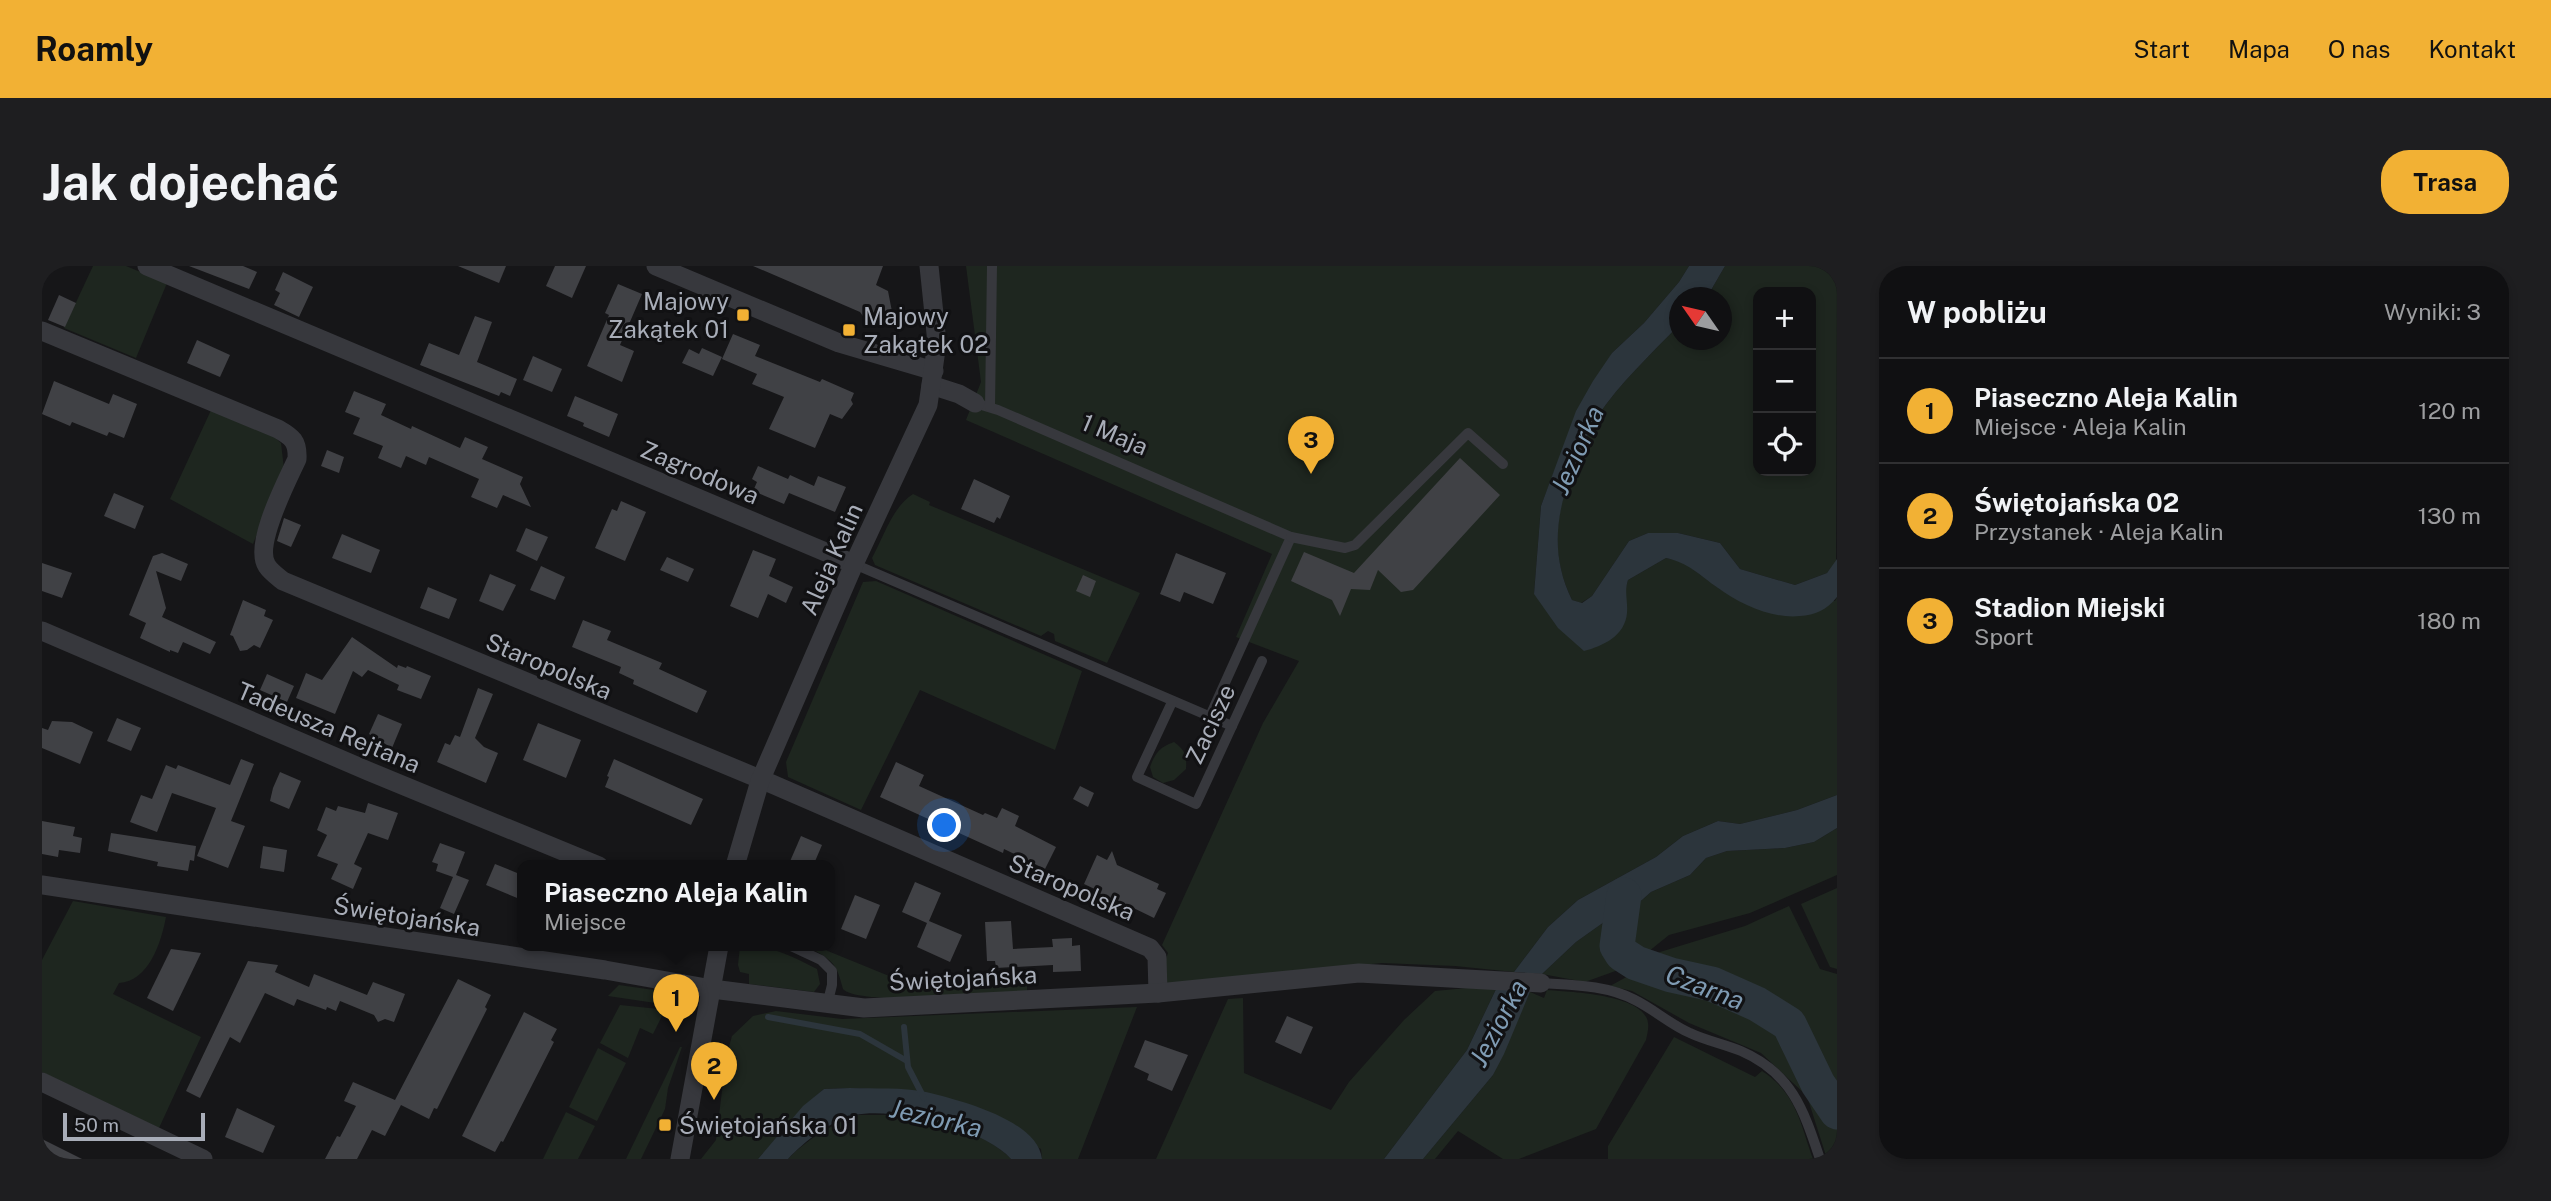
<!DOCTYPE html>
<html lang="pl">
<meta charset="utf-8">
<style>
:root{--surface:#101012;--page:#1e1e20;--text:#f1f3f6;--muted:#9c9d9f;--line:#303032;--accent:#f2b134}
body{margin:0;font-family:"Public Sans",sans-serif;background:var(--page);color:var(--text)}
.controls{position:absolute;right:21px;top:21px;display:grid;overflow:hidden;border-radius:14px;box-shadow:0 4px 10px #0003}
.controls button{width:63px;height:63px;display:grid;place-items:center;padding:0;border:0;border-bottom:2px solid var(--line);background:var(--surface);color:var(--text);font:35px sans-serif}
.compass{position:absolute;left:1627px;top:21px;width:63px;height:63px;border-radius:50%;background:var(--surface);box-shadow:0 4px 10px #0003;rotate:304deg}
.scale{position:absolute;left:21px;bottom:18px;width:142px;box-sizing:border-box;padding-left:7px;border:4px solid #a8adb8;border-top:0;font-size:19px;line-height:24px;white-space:nowrap;color:#a8adb8;-webkit-text-stroke:5px #111113;paint-order:stroke}
.you{position:absolute;left:903px;top:560px;width:24px;height:24px;margin:-18px;border:5px solid #fff;border-radius:50%;background:#1a73e8;box-shadow:0 0 0 10px #1a73e833}
.badge{display:grid;place-items:center;width:46px;height:46px;border-radius:50%;background:var(--accent);color:#111;font-size:23px;font-weight:700}
.pin{position:absolute;translate:-50% -58px;filter:drop-shadow(0 2px 4px #0008)}
.pin::after{content:'';position:absolute;top:37px;width:24px;height:21px;background:inherit;clip-path:polygon(0 0,100% 0,50% 100%)}
.popup{position:absolute;left:475px;top:594px;width:318px;height:91px;box-sizing:border-box;display:grid;place-content:center;border-radius:14px;background:var(--surface);filter:drop-shadow(0 2px 5px #0005);font-size:23px;white-space:nowrap;color:var(--muted)}
.popup b{font-size:26px;color:var(--text)}
.popup::after{content:'';position:absolute;left:50%;top:100%;margin-left:-14px;border:14px solid transparent;border-top-color:var(--surface)}
.list{margin:0;padding:0;list-style:none}
h2{display:flex;justify-content:space-between;align-items:center;height:91px;margin:0;padding:0 28px;font-size:30px}
h2 small{font-size:23px;font-weight:400;color:var(--muted)}
.list li{display:grid;grid-template-columns:46px 1fr auto;gap:21px;align-items:center;box-sizing:border-box;height:105px;padding:0 28px;border-top:2px solid var(--line)}
.list b{display:block;font-size:26px;white-space:nowrap}
.list p{margin:0;font-size:23px;white-space:nowrap;color:var(--muted)}
.list em{font-size:23px;font-style:normal;color:var(--muted)}
.icon{flex:none;width:38px;height:38px;fill:none;stroke:currentColor;stroke-width:2;stroke-linecap:round;stroke-linejoin:round}
.map{position:relative;flex:none;width:1795px;height:893px;overflow:hidden;border-radius:28px}
header{display:flex;align-items:center;gap:42px;box-sizing:border-box;height:98px;padding:0 35px;background:var(--accent);color:#111}
header strong{font-size:33px}
nav{display:flex;gap:38px;margin-inline-start:auto;font-size:24px}
.intro{display:flex;align-items:center;justify-content:space-between;box-sizing:border-box;height:168px;padding:0 42px}
h1{margin:0;font-size:49px}
.button{padding:18px 32px;border-radius:28px;background:var(--accent);color:#111;font-size:24px;font-weight:700}
main{display:flex;gap:42px;padding:0 42px}
aside{flex:1;background:var(--surface);border-radius:28px;box-shadow:0 4px 10px #0003}
.map>svg:first-child{display:block}
.green{fill:#1e261f;fill-rule:evenodd}
.water{fill:#2c353c}
.lines{fill:none;stroke-linecap:round;stroke-linejoin:round}
.stream{stroke:#2c353c;stroke-width:6}
.river{stroke:#2c353c;stroke-width:35}
.building{fill:#404145}
.service{stroke:#37383d;stroke-width:10}
.minor{stroke:#37383d;stroke-width:19}
.poi-dot{fill:#f2b134;stroke:#111113;stroke-width:2.5}
.labels{text-anchor:middle;dominant-baseline:central;stroke-width:6;stroke-linejoin:round;paint-order:stroke}
.poi-label{font-size:24px;fill:#a8adb8;stroke:#111113;text-anchor:start}
.street-label{font-size:24px;fill:#a8adb8;stroke:#111113}
.water-label{font-size:26px;font-style:italic;fill:#7f9bb3;stroke:#111113}
</style>
<header>
<strong>Roamly</strong>
<nav><a>Start</a><a>Mapa</a><a>O nas</a><a>Kontakt</a></nav>
</header>
<div class="intro"><h1>Jak dojechać</h1><a class="button">Trasa</a></div>
<main>
<div class="map">
<svg width="1795" height="893" viewBox="0 0 1795 893">
<rect width="100%" height="100%" fill="#161618"/>
<!-- green -->
<g class="green">
<polygon points="51,0 84,0 125,17 94,92 22,62"/>
<polygon points="924,0 1647,0 1637,16 1602,57 1570,87 1512,206 1499,240 1492,328 1585,347 1582,326 1586,314 1624,292 1641,296 1679,324 1793,335 1795,331 1795,529 1755,544 1698,558 1676,555 1641,570 1614,591 1536,634 1506,661 1472,706 1413,700 1340,697 1123,718 1120,703 1126,687 1120,679 1221,457 1257,395 1194,371 1230,288 924,154 939,116"/>
<path d="M1683,0H1795L1794,297L1785,307L1753,319L1698,303L1678,277L1636,267H1606L1587,275L1550,330L1539,337L1530,334C1505,283 1515,235 1539,185C1544,174 1548,161 1555,151C1578,117 1609,88 1637,59L1638,74H1680V32L1665,31ZM1716,26H1769V205H1716Z"/>
<polygon points="170,142 230,169 239,177 242,203 211,278 128,233"/>
<path d="M871,228L888,236L887,239L1098,327L1065,397L1013,375L1012,368L1006,365L999,370L833,299L830,292C841,272 851,240 871,228Z"/>
<polygon points="834,315 1040,405 1013,484 878,424 819,544 746,511 744,496 821,316"/>
<path d="M1132,476C1143,484 1145,490 1144,503L1132,514L1121,517L1111,511L1108,501C1113,487 1118,481 1132,476Z"/>
<polygon points="1795,562 1795,609 1708,647 1627,669 1596,694 1582,678 1582,670 1592,641 1609,626 1648,609 1664,592 1685,585 1743,582 1772,576"/>
<polygon points="1795,622 1795,703 1788,701 1759,638"/>
<path d="M31,635L124,651C119,677 107,715 77,717L71,728L159,771L117,862L0,806V694Z"/>
<path d="M1747,640L1778,703L1795,708V893H1785L1765,830L1719,787L1647,757L1590,725L1568,720L1599,703C1640,725 1719,725 1745,768C1750,777 1753,788 1758,797L1767,786C1763,772 1758,758 1747,749C1727,733 1678,709 1654,704C1637,701 1622,702 1606,697L1618,686L1703,660Z"/>
<path d="M1572,649C1569,675 1565,686 1590,699L1543,716L1500,708L1534,676Z"/>
<path d="M698,680C732,680 745,688 775,703L778,718L772,726L707,718V708L698,706L696,699Z"/>
<path d="M776,681L879,723L985,720V728C956,729 815,740 801,723C795,701 794,697 774,685Z"/>
<polygon points="577,719 626,726 625,735 620,738 566,730"/>
<polygon points="1456,719 1425,784 1342,893 1114,893 1186,733 1201,732 1202,807 1289,844 1307,816 1362,754 1393,725"/>
<path d="M1505,724C1527,726 1603,728 1606,757C1607,762 1605,769 1604,774L1554,863L1477,893H1461L1416,865L1393,893H1381L1451,809L1488,726L1502,732Z"/>
<polygon points="578,739 617,743 621,748 611,768 598,762 586,792 558,777"/>
<polygon points="1095,741 1036,893 1000,893 999,883 882,826 808,822 782,823 761,841 716,893 659,893 674,874 684,792 690,770 711,750 734,745 800,753"/>
<path d="M1632,771L1713,811L1720,805C1754,827 1758,856 1771,893H1566V880Z"/>
<polygon points="638,781 640,781 626,822 623,843 599,893 584,893"/>
<polygon points="556,782 584,797 555,855 527,841"/>
<polygon points="524,846 553,860 536,893 501,893"/>
<path d="M812,849C834,849 858,848 879,852C905,856 952,873 969,893H746C765,873 787,861 812,849Z"/>
</g>
<!-- water -->
<g class="water">
<path d="M1647,0H1683L1665,31L1638,32L1637,59C1609,88 1578,117 1555,151C1548,161 1544,174 1539,185C1516,235 1505,283 1530,334L1540,337L1550,330L1587,275L1606,267H1636L1678,277L1698,303L1753,319L1785,307L1795,293V331C1785,344 1773,349 1758,350C1730,353 1698,338 1676,322C1657,309 1647,297 1624,292L1586,314C1582,326 1586,334 1585,347C1583,370 1561,380 1542,385L1516,362L1492,328L1499,240L1534,145L1551,115L1570,87L1602,57L1637,16Z"/>
<polygon points="1795,529 1795,562 1772,576 1743,582 1685,585 1664,592 1648,609 1609,626 1592,641 1572,649 1534,676 1500,708 1472,706 1506,661 1536,634 1614,591 1641,570 1676,555 1698,558 1755,544"/>
<polygon points="1456,719 1488,726 1462,788 1451,809 1381,893 1342,893 1425,784"/>
<path d="M808,822C833,823 860,821 884,826C917,834 996,854 1000,893H969C942,862 852,841 813,849C788,855 763,875 746,893H716L761,840L782,823Z"/>
</g>
<g class="lines">
<!-- stream -->
<g class="stream">
<polyline points="726,751 818,768 865,795"/>
<polyline points="862,761 866,801 882,832"/>
</g>
<!-- river -->
<polyline class="river" points="1582,629 1575,680 1580,688 1594,697 1629,709 1670,718 1715,738 1747,758 1776,818 1795,846"/>
</g>
<!-- building -->
<g class="building">
<polygon points="147,0 201,0 215,6 207,23"/>
<polygon points="416,0 464,0 457,17"/>
<polygon points="513,0 544,0 530,32 504,20"/>
<polygon points="711,0 841,0 834,19 846,25 853,61 832,52 823,53 818,46"/>
<polygon points="241,6 271,21 257,51 232,39 238,27 233,24"/>
<polygon points="576,18 600,28 578,79 592,85 580,116 545,100 567,49 563,47"/>
<polygon points="17,29 34,37 23,61 6,54"/>
<polygon points="433,50 450,56 435,96 475,113 468,130 459,126 457,130 378,99 387,77 417,89"/>
<polygon points="691,68 718,79 713,90 778,116 780,113 812,127 809,134 811,138 800,153 788,148 773,182 727,163 742,131 710,118 715,108 680,93"/>
<polygon points="155,74 188,89 178,111 145,97"/>
<polygon points="660,82 680,91 671,110 640,97 647,83 657,88"/>
<polygon points="491,90 520,103 510,126 481,114"/>
<polygon points="12,115 67,138 71,128 95,138 82,172 67,166 65,170 30,156 28,160 0,148"/>
<polygon points="312,125 344,138 339,149 369,163 370,160 418,182 423,171 446,181 440,193 481,211 478,218 489,241 461,229 455,242 429,231 437,213 387,191 384,199 364,190 359,202 336,192 341,180 311,168 318,152 303,146"/>
<polygon points="533,130 576,148 567,171 541,160 542,157 525,150"/>
<polygon points="285,184 302,191 297,207 279,200"/>
<polygon points="1418,192 1458,229 1371,324 1359,326 1336,304 1328,324 1309,323 1298,350 1290,334 1249,315 1262,286 1312,307"/>
<polygon points="716,200 746,213 748,209 772,220 776,210 804,221 793,246 747,227 742,238 711,225 715,216 710,213"/>
<polygon points="932,213 968,230 958,253 955,251 952,257 919,243"/>
<polygon points="72,227 102,240 93,263 62,250"/>
<polygon points="579,235 604,246 583,295 553,282 570,243 575,245"/>
<polygon points="242,252 259,259 249,281 235,275"/>
<polygon points="484,262 506,271 495,295 474,285"/>
<polygon points="300,268 338,284 329,307 290,292"/>
<polygon points="711,284 734,293 727,310 751,321 744,337 726,328 716,352 688,340"/>
<polygon points="120,287 146,298 139,315 114,305 124,342 120,351 174,376 168,388 141,376 136,387 128,384 128,386 98,372 104,357 87,349 111,290"/>
<polygon points="1134,287 1184,307 1171,338 1142,326 1138,336 1118,328"/>
<polygon points="625,291 652,303 646,316 618,304"/>
<polygon points="0,297 30,307 20,332 0,325"/>
<polygon points="499,300 523,311 513,334 488,324"/>
<polygon points="448,308 474,319 461,345 437,335"/>
<polygon points="1041,309 1054,315 1048,331 1034,325"/>
<polygon points="386,321 415,333 407,353 378,342"/>
<polygon points="201,334 224,344 222,350 231,354 218,382 212,379 205,384 198,385 191,370 188,369"/>
<polygon points="541,354 569,365 565,374 620,397 617,403 665,425 655,447 591,418 592,414 577,407 579,401 530,381"/>
<polygon points="310,371 355,402 356,399 364,402 365,400 389,410 379,433 355,424 357,419 326,404 320,411 311,405 293,448 254,432 264,407 280,414"/>
<polygon points="225,408 252,420 245,436 218,424"/>
<polygon points="436,422 451,428 433,472 442,481 456,487 444,517 395,496 403,477 408,479 413,469 418,471"/>
<polygon points="336,448 360,458 350,482 327,468"/>
<polygon points="75,452 99,462 89,485 65,475"/>
<polygon points="10,455 30,456 51,466 38,498 0,482 0,462 6,464"/>
<polygon points="496,457 539,474 524,512 481,494"/>
<polygon points="199,493 212,498 189,555 203,560 186,602 155,590 174,542 130,527 115,566 88,556 99,529 110,533 124,499 134,503 136,499 188,519"/>
<polygon points="572,493 661,533 649,559 563,521 567,511 565,510"/>
<polygon points="854,496 882,509 877,520 941,549 943,547 955,552 960,542 977,550 973,560 1014,581 1003,603 962,583 961,587 838,531"/>
<polygon points="238,506 259,515 247,543 228,535 231,522"/>
<polygon points="1038,520 1052,527 1046,541 1031,533"/>
<polygon points="326,537 356,547 346,574 326,567 312,598 320,602 311,623 289,613 296,598 275,590 285,569 275,564 284,541 294,545 296,540 323,547"/>
<polygon points="0,555 33,561 31,570 40,572 38,587 17,584 16,591 0,588"/>
<polygon points="69,567 154,580 152,595 148,594 146,605 115,600 116,596 66,585"/>
<polygon points="759,570 780,579 771,600 746,600"/>
<polygon points="398,577 423,586 414,609 427,614 412,648 398,642 411,611 394,605 396,598 390,596"/>
<polygon points="221,580 245,584 242,606 218,602"/>
<polygon points="1070,585 1075,599 1117,618 1115,623 1124,627 1112,652 1073,633 1067,636 1061,633 1057,625 1042,618 1055,589 1065,594"/>
<polygon points="453,598 480,609 480,634 444,619"/>
<polygon points="873,616 899,627 887,655 920,669 908,696 875,681 885,657 860,646"/>
<polygon points="813,629 838,639 824,673 799,663"/>
<polygon points="969,655 971,683 1011,681 1010,673 1030,672 1030,680 1038,679 1039,705 1011,706 1011,699 954,702 953,695 945,695 943,656"/>
<polygon points="129,683 159,687 131,745 105,732"/>
<polygon points="206,695 236,699 233,706 267,721 272,708 325,729 331,716 363,728 352,756 343,753 336,756 332,749 298,735 294,745 285,741 284,744 255,733 252,740 223,727 198,777 188,771 158,832 144,825"/>
<polygon points="416,713 449,729 443,741 445,743 395,843 392,842 387,853 359,839 343,870 330,864 315,893 283,893 295,870 298,871 314,840 302,835 311,816 353,834"/>
<polygon points="482,746 515,763 509,774 512,776 461,876 459,875 453,886 420,870"/>
<polygon points="1245,750 1271,761 1259,788 1233,776"/>
<polygon points="1103,774 1146,789 1130,825 1105,814 1107,808 1092,801"/>
<polygon points="195,842 233,860 221,887 183,871"/>
<polygon points="0,873 40,893 0,893"/>
</g>
<g class="lines">
<!-- service -->
<g class="service">
<polyline points="933,137 956,144 1249,271 1168,450"/>
<polyline points="948,141 950,0"/>
<polyline points="1249,271 1303,282 1313,279 1426,167 1461,198"/>
<polyline points="812,298 1190,460"/>
<polyline points="1130,436 1095,511 1154,538 1220,395"/>
<polyline points="749,680 779,694 790,705 790,719 785,739"/>
<path d="M1499,717C1531,719 1565,719 1593,734C1613,744 1629,759 1648,767C1665,775 1682,778 1699,785C1750,807 1762,845 1778,893"/>
</g>
<!-- minor -->
<g class="minor">
<polyline points="105,0 812,298"/>
<polyline points="614,0 797,77 892,105"/>
<path d="M0,65L236,163C250,171 256,175 255,193C245,215 211,279 225,300C229,306 236,311 241,315L730,518L1108,682L1115,691L1116,727"/>
<polyline points="889,119 917,128 933,137"/>
<polyline points="0,365 326,505 557,600"/>
<polyline points="693,600 718,515 812,298 886,139 895,77 887,0"/>
<polyline points="0,619 563,704 670,723 822,742 1116,727 1317,707 1499,717"/>
<polyline points="0,816 161,893"/>
<polyline points="638,893 677,680"/>
</g>
</g>
<!-- markers -->
<g class="poi-dot">
<rect x="694" y="42" width="14" height="14" rx="3.5"/>
<rect x="800" y="57" width="14" height="14" rx="3.5"/>
<rect x="616" y="852" width="14" height="14" rx="3.5"/>
</g>
<g class="labels">
<!-- poi labels -->
<g class="poi-label">
<text x="687" y="35" text-anchor="end">Majowy<tspan x="687" dy="28">Zakątek 01</tspan></text>
<text x="821" y="50">Majowy<tspan x="821" dy="28">Zakątek 02</tspan></text>
<text x="637" y="859">Świętojańska 01</text>
</g>
<!-- street labels -->
<g class="street-label">
<text transform="translate(1073 168) rotate(23)">1 Maja</text>
<text transform="translate(658 206) rotate(23)">Zagrodowa</text>
<text transform="translate(789 293) rotate(-66)">Aleja Kalin</text>
<text transform="translate(507 400) rotate(23)">Staropolska</text>
<text transform="translate(1168 458) rotate(-65)">Zacisze</text>
<text transform="translate(287 461) rotate(23)">Tadeusza Rejtana</text>
<text transform="translate(1030 621) rotate(23)">Staropolska</text>
<text transform="translate(365 650) rotate(9)">Świętojańska</text>
<text transform="translate(921 712) rotate(-3)">Świętojańska</text>
</g>
<!-- water labels -->
<g class="water-label">
<text transform="translate(1535 184) rotate(-66)">Jeziorka</text>
<text transform="translate(1663 721) rotate(21)">Czarna</text>
<text transform="translate(1456 757) rotate(-62)">Jeziorka</text>
<text transform="translate(894 852) rotate(13)">Jeziorka</text>
</g>
</g>
</svg>
<div class="controls">
<button>+</button>
<button>−</button>
<button><svg class="icon" aria-label="locate" viewBox="0 0 24 24"><circle cx="12" cy="12" r="6"/><path d="M12 2v4M12 18v4M2 12h4M18 12h4"/></svg></button>
</div>
<svg class="compass" viewBox="-18 -18 36 36"><path d="M0-13l5 13h-10z" fill="#e53935"/><path d="M0 13l5-13h-10z" fill="#9c9d9f"/></svg>
<div class="scale">50 m</div>
<div class="you"></div>
<div class="pin badge" style="left:634px;top:766px">1</div>
<div class="popup"><b>Piaseczno Aleja Kalin</b>Miejsce</div>
<div class="pin badge" style="left:672px;top:834px">2</div>
<div class="pin badge" style="left:1269px;top:208px">3</div>
</div>
<aside>
<h2>W pobliżu<small>Wyniki: 3</small></h2>
<ul class="list">
<li><span class="badge">1</span><div><b>Piaseczno Aleja Kalin</b><p>Miejsce · Aleja Kalin</p></div><em>120 m</em></li>
<li><span class="badge">2</span><div><b>Świętojańska 02</b><p>Przystanek · Aleja Kalin</p></div><em>130 m</em></li>
<li><span class="badge">3</span><div><b>Stadion Miejski</b><p>Sport</p></div><em>180 m</em></li>
</ul>
</aside>
</main>
